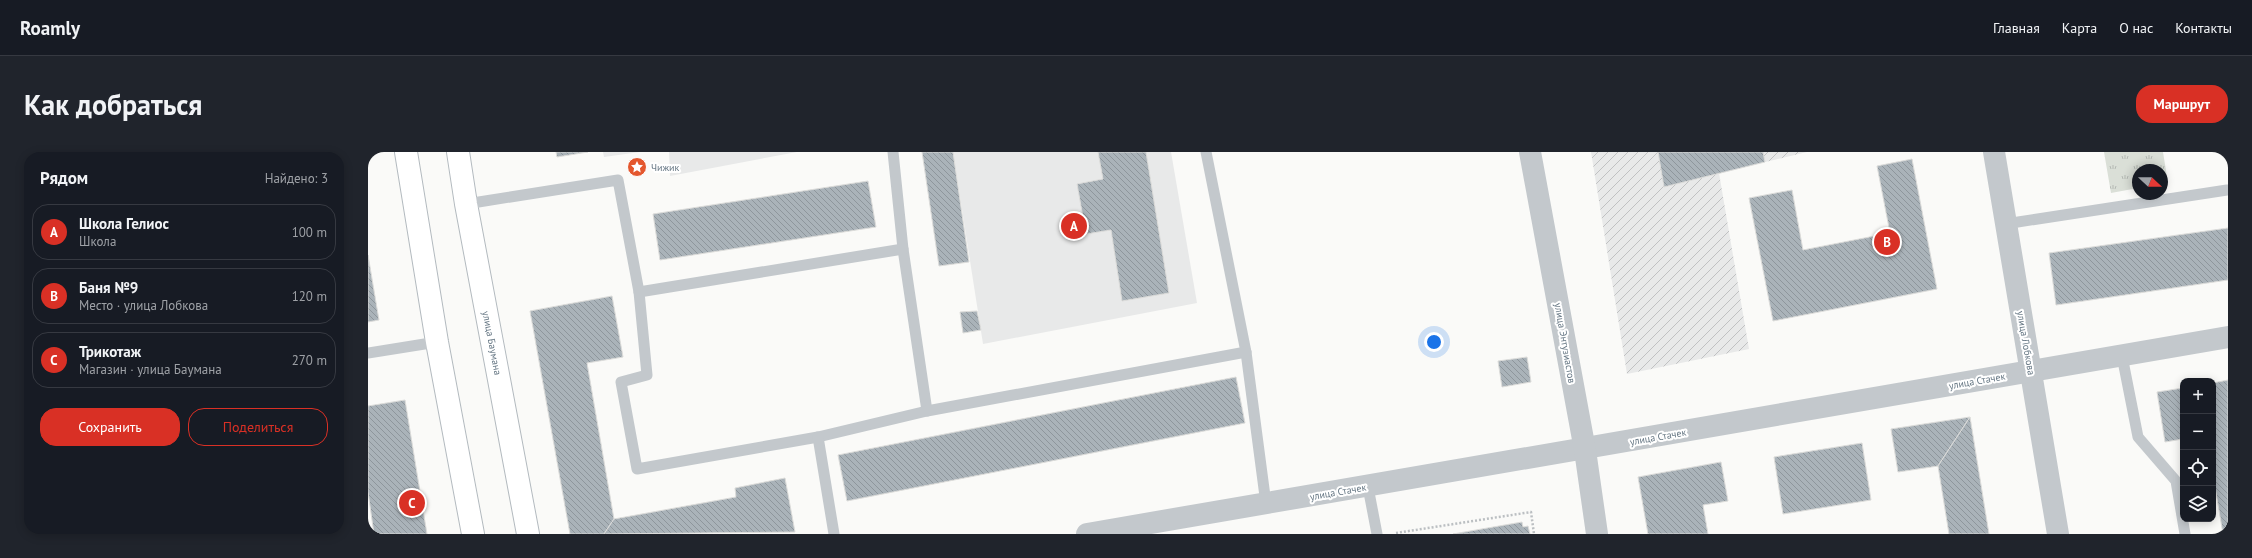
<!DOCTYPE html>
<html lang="ru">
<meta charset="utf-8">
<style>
:root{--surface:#171b24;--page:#20242c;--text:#f1f3f6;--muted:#9ea1a6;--line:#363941;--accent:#d93025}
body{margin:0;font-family:"PT Sans",sans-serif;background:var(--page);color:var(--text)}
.controls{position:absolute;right:12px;bottom:12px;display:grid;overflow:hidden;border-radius:8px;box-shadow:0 2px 10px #0003}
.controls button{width:36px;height:36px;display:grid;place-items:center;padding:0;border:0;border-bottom:1px solid var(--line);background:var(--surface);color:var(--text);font:20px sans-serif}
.compass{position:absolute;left:1764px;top:12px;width:36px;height:36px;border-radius:50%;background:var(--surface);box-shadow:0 2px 10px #0003;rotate:112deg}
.you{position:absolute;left:1066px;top:190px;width:14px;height:14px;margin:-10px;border:3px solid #fff;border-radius:50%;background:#1a73e8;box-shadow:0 0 0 6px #1a73e833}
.badge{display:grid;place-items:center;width:26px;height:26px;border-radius:50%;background:var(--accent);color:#fff;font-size:13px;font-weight:700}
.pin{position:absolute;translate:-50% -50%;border:2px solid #fff;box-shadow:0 1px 4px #0006}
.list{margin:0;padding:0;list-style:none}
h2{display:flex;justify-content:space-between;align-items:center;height:52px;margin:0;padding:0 16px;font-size:17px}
h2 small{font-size:13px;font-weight:400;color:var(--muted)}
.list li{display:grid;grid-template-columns:26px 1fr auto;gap:12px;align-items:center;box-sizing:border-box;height:56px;margin:0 8px 8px;padding:0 8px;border:1px solid var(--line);border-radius:16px}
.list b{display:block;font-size:15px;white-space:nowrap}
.list p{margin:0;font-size:13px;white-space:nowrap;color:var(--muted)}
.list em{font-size:13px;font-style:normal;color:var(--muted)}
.actions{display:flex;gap:8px;padding:12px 16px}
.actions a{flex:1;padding:9px 0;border:1px solid var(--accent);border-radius:16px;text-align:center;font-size:14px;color:var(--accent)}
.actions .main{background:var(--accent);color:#fff}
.icon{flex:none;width:22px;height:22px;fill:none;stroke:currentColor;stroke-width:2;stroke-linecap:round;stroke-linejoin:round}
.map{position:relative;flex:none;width:1860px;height:382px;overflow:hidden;border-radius:16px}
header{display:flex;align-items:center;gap:24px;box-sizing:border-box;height:56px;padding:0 20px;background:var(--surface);border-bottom:1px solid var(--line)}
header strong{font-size:19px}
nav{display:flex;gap:22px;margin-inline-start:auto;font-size:14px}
.intro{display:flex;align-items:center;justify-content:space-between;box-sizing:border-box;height:96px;padding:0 24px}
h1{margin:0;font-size:28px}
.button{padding:10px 18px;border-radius:16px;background:var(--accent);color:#fff;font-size:14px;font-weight:700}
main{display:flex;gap:24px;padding:0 24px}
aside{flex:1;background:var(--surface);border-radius:16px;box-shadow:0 2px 10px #0003}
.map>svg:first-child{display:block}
.built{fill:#e8e9e9}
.industrial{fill:url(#industrial-furrows)}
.grass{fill:url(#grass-tufts)}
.building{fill:url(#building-back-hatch);stroke:#dcdcda}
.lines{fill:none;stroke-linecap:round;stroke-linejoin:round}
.secondary-casing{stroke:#b3babf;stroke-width:24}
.path{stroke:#bbbfc2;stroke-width:2.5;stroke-dasharray:2 2;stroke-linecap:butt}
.service{stroke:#c3c8cc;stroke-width:11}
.minor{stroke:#c3c8cc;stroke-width:22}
.tertiary{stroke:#c3c8cc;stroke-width:22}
.secondary{stroke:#fff;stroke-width:22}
.labels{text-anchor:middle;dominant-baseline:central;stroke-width:4;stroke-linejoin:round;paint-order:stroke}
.poi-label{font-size:10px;fill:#657683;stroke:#fff;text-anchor:start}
.street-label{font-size:10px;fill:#657683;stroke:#fff}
</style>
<header>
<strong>Roamly</strong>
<nav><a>Главная</a><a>Карта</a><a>О нас</a><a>Контакты</a></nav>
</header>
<div class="intro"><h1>Как добраться</h1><a class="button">Маршрут</a></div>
<main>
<aside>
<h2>Рядом<small>Найдено: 3</small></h2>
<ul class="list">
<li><span class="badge">A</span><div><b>Школа Гелиос</b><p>Школа</p></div><em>100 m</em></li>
<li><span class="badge">B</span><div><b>Баня №9</b><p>Место · улица Лобкова</p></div><em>120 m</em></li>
<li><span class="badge">C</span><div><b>Трикотаж</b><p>Магазин · улица Баумана</p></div><em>270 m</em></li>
</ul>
<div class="actions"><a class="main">Сохранить</a><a>Поделиться</a></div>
</aside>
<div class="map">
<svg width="1860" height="382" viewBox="0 0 1860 382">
<defs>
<pattern id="industrial-furrows" width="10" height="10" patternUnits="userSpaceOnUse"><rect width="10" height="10" fill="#e8e9e9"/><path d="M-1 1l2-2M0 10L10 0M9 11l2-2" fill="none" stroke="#c0c1c2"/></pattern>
<pattern id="grass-tufts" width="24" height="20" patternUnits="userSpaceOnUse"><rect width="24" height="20" fill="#dadfd7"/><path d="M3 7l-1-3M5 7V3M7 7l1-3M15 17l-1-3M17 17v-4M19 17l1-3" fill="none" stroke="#b4b9b4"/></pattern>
<pattern id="building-back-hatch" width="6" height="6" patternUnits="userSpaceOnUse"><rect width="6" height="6" fill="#aab3b9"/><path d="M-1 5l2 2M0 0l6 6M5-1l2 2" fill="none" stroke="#8e969c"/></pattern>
</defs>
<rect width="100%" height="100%" fill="#fafaf8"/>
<!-- built -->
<g class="built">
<polygon points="235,0 272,0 236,5"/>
<polygon points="301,0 429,0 302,24"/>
<polygon points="585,0 803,0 829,151 615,192"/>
</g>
<!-- industrial -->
<polygon class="industrial" points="1223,0 1439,0 1351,21 1381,197 1259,222"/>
<!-- grass -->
<polygon class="grass" points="1736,0 1795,0 1800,31 1794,32 1794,18 1770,18 1770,36 1743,41"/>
<!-- building -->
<g class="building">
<polygon points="188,0 220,0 189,5"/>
<polygon points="554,0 585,0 601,110 571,114"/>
<polygon points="730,0 778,0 801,141 754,149 743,78 718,82 709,32 735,27"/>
<polygon points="1290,0 1395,0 1397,10 1296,35"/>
<polygon points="1544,7 1569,137 1405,169 1381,46 1424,38 1435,98 1522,81 1509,14"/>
<polygon points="500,29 508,75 292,108 285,62"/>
<polygon points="1860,76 1860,128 1688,153 1681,101"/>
<polygon points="0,103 11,168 0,170"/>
<polygon points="244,144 255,205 219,211 246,367 236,382 202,382 162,159"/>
<polygon points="609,159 613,178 595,181 592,160"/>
<polygon points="1159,205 1163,230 1134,235 1130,209"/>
<polygon points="868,225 877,271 479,349 470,303"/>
<polygon points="1860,228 1860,382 1855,382 1845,323 1845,231"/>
<polygon points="1815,236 1815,287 1797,290 1789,240"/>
<polygon points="37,248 59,382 6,382 0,340 0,254"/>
<polygon points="1602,265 1570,314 1530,320 1523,277"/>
<polygon points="1602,265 1621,382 1581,382 1570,314"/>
<polygon points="1494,291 1503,348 1415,362 1406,305"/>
<polygon points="1353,310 1360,349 1335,353 1340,382 1280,382 1270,325"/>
<polygon points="417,326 427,380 236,382 246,367 368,345 367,336"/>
<polygon points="1154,370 1155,375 1160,374 1162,382 1085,382"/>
</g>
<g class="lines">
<!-- secondary casing -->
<g class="secondary-casing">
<g id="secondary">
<polyline points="38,0 69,190 105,382"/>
<polyline points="90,0 98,52 160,382"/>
</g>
</g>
<!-- path -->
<polyline class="path" points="1028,381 1163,360 1166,382"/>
<!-- service -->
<g class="service">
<polyline points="525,0 535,97 559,259"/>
<polyline points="838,0 878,200 898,352"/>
<polyline points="98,52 250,28 271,140 279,223 253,230 269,317 450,285 559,259 878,200"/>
<polyline points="1637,72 1859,38"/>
<polyline points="271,140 535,97"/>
<polyline points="0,201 69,190"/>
<polyline points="1754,204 1770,285 1808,329 1817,382"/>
<polyline points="450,285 466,382"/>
<polyline points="1000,335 1009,382"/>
</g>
<!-- minor -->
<g class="minor">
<polyline points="1626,0 1690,382"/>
<polyline points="719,382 1860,185"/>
</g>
<!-- tertiary -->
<polyline class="tertiary" points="1162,0 1217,298 1229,382"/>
<!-- secondary -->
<use href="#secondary" class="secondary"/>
</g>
<!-- icons -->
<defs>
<g id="sight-disc" transform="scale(1)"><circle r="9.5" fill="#e4572e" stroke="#fff"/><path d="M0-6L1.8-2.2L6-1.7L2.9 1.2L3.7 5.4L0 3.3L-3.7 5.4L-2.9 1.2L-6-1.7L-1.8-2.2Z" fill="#fff"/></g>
</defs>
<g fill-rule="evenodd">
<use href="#sight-disc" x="269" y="15"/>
</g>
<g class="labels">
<!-- poi labels -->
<g class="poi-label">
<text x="283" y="15">Чижик</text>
</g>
<!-- street labels -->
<g class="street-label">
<text transform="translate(124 191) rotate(79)">улица Баумана</text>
<text transform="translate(1197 191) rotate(80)">улица Энтузиастов</text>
<text transform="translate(1658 191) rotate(80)">улица Лобкова</text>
<text transform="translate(1609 229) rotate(-10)">улица Стачек</text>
<text transform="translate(1290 285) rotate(-10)">улица Стачек</text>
<text transform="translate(970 340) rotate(-10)">улица Стачек</text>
</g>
</g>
</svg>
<div class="controls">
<button>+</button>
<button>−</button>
<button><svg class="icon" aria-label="locate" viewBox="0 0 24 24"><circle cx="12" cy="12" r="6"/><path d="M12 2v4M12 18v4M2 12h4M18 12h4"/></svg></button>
<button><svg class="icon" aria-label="layers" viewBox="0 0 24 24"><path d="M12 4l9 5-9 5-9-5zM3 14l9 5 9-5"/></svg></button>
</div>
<svg class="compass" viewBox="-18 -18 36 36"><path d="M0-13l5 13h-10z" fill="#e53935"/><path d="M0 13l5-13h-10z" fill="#9ea1a6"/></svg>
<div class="you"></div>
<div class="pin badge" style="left:706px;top:74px">A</div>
<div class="pin badge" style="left:1519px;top:90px">B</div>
<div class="pin badge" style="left:44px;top:351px">C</div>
</div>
</main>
